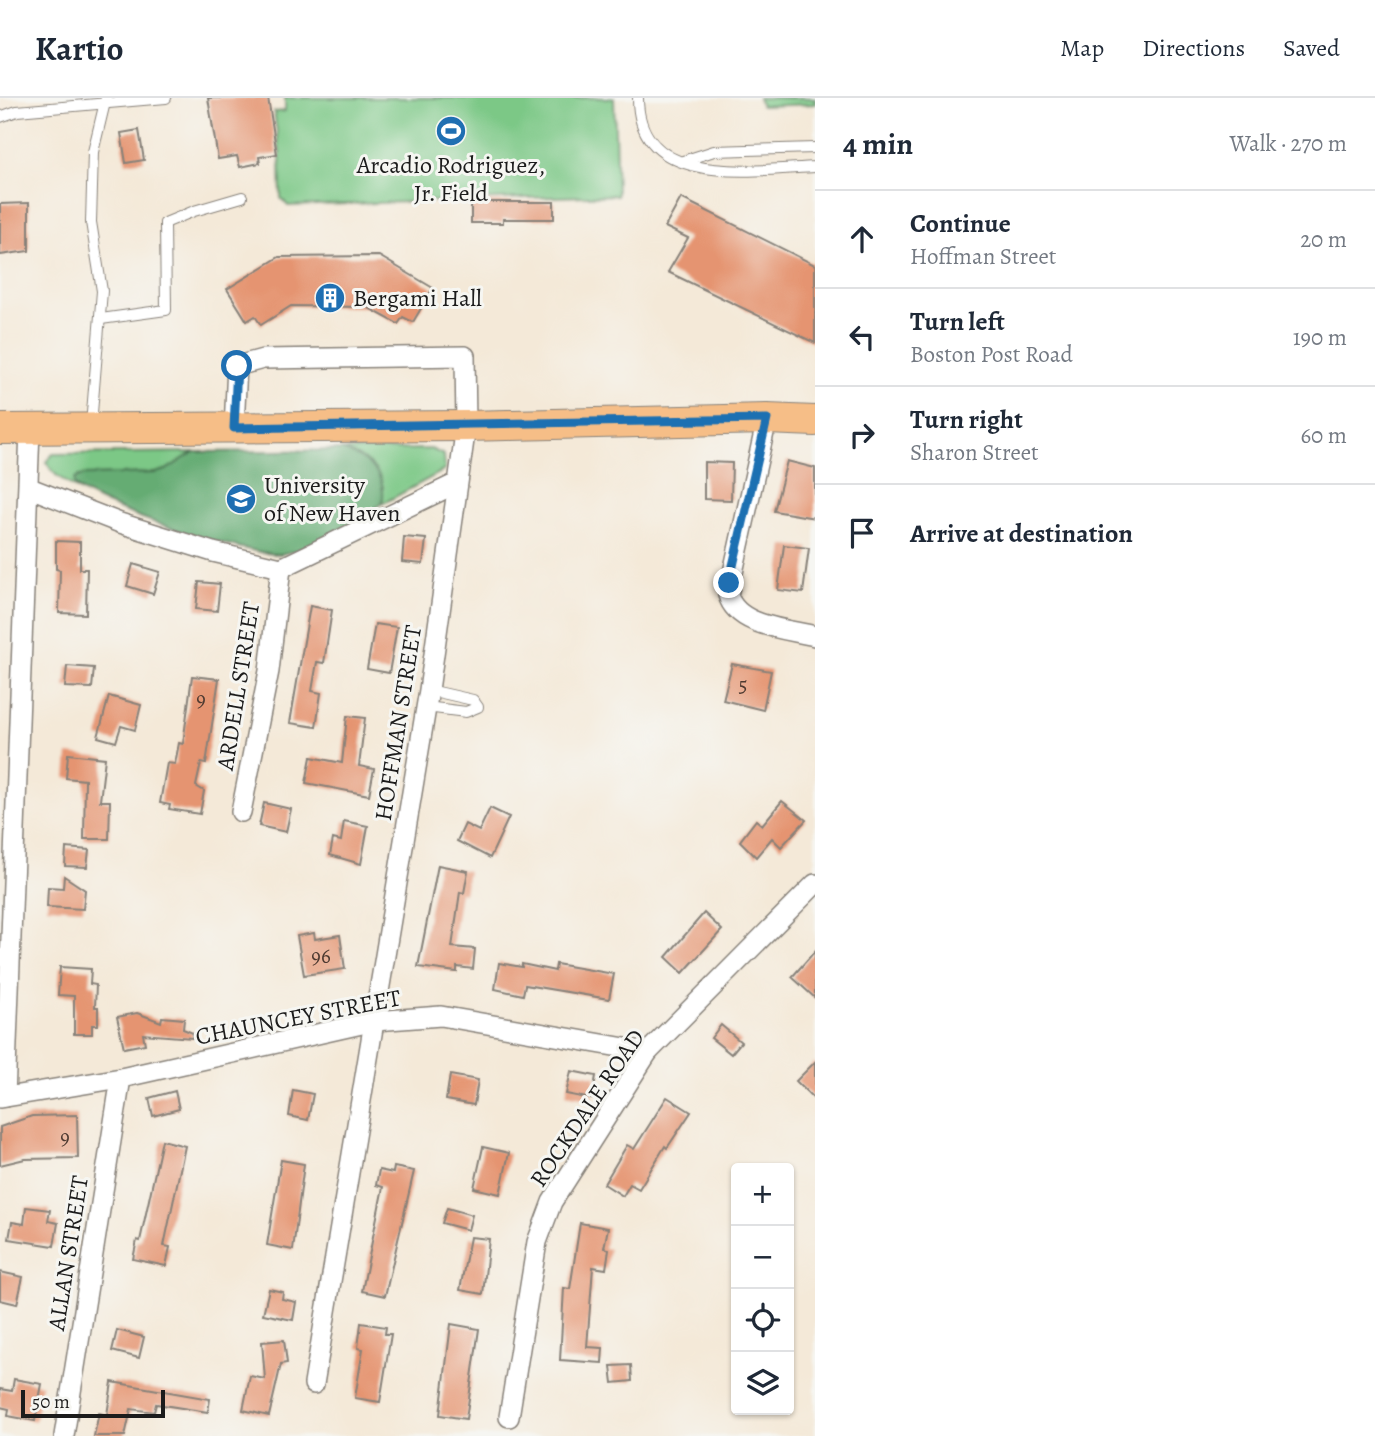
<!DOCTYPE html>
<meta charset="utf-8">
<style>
:root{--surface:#fff;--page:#f6f6f7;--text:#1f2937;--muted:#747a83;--line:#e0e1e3}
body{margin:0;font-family:Alegreya,serif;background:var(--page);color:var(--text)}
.controls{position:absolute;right:21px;bottom:21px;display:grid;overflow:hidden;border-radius:7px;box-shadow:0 2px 5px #0004}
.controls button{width:63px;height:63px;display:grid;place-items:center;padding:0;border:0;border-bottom:2px solid var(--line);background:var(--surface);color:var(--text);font:35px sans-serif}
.scale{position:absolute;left:21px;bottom:18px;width:144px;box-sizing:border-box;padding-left:7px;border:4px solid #1c1c1c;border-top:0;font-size:19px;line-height:24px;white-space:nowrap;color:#1c1c1c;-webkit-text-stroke:5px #f6f6f2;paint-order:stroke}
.stop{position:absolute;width:21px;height:21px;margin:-16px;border:5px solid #1f6fb2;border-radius:50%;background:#fff}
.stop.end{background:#1f6fb2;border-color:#fff;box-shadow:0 2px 7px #0008}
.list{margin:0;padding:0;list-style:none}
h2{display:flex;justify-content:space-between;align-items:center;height:91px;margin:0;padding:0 28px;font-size:30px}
h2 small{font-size:23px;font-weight:400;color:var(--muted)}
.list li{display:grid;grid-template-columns:46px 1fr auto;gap:21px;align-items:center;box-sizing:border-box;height:98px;padding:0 28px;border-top:2px solid var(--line)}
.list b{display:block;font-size:26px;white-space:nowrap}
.list p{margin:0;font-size:23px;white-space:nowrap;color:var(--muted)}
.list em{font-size:23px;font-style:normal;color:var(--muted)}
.icon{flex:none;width:38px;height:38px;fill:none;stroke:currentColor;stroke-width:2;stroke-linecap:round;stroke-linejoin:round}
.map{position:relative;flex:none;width:815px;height:1338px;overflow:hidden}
header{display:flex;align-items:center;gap:42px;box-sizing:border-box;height:98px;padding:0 35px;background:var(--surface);border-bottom:2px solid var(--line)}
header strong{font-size:33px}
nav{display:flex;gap:38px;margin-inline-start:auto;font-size:24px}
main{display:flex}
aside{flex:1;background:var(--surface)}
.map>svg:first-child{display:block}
.green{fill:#7cc886;stroke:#4c7251;stroke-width:2}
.forest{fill:#65ac73;stroke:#406448;stroke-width:2}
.building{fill:#e59471}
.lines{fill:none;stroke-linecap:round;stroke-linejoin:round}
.service-casing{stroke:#88827a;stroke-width:12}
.minor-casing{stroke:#88827a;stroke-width:22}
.primary-casing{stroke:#88827a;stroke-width:32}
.service{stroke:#fff;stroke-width:10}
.minor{stroke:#fff;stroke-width:19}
.primary{stroke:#f6be87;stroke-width:30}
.route{stroke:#1f6fb2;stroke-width:9}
.labels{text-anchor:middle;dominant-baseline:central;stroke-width:6;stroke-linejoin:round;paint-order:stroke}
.number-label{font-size:21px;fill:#4e3a31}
.poi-label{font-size:24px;fill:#1c1c1c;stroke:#f6f6f2;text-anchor:start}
.street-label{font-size:24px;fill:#1c1c1c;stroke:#f6f6f2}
</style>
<header>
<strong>Kartio</strong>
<nav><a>Map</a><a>Directions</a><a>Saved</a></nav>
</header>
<main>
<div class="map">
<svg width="815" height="1338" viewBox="0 0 815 1338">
<rect width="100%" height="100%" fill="#f6f6f2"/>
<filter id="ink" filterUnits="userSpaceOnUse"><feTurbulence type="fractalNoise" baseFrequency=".0143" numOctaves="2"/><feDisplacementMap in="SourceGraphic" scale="14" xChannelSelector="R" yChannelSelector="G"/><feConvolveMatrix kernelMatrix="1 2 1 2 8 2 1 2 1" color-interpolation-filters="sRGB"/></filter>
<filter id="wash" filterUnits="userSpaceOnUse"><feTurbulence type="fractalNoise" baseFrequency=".00686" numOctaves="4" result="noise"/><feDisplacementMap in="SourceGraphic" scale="28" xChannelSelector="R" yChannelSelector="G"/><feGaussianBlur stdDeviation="1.57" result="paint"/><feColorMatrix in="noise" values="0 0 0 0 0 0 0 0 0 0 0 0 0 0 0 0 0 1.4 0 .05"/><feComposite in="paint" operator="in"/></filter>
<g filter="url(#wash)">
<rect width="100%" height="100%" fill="#f4e9d8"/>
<!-- green -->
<g class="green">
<polygon points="285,0 614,0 617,97 288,108 281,100 280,56 274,14 285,13"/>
<polygon points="758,0 815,0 815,6 761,8"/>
<path d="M431,351L444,357L445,372L382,406C388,376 368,360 341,352Z"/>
<polygon points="194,354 166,372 155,375 78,378 76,390 81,394 56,377 46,364 53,356"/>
</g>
<!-- forest -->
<path class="forest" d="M341,352C368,360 388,376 382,406C351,424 316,451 281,456C253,459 86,407 74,386L75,381L84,377L155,375L166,372L194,354Z"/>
<g id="blocks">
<!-- building -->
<g class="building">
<polygon points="208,0 268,0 277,56 259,59 260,65 240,69 237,58 218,61"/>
<polygon points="139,32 144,62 126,65 121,35"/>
<polygon points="681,100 815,167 815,245 668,174 688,140 665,129"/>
<polygon points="471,104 554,104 554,121 503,121 503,125 471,125"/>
<polygon points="29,105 29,153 0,157 0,106"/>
<polygon points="379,158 433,190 413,224 403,219 398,226 367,209 291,208 261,227 255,218 247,223 227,191 279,159"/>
<polygon points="787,363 815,370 815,420 774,413"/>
<polygon points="704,364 732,365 731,402 704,401"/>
<polygon points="404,439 426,441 423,466 402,464"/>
<polygon points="56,443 80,444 80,471 87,471 86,516 59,515 60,472 56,471"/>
<polygon points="784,447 809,450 803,495 778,492"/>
<polygon points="133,466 160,474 153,496 127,488"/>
<polygon points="199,484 220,486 217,513 196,511"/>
<polygon points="310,508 332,512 324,565 317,564 312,593 321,595 316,629 290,625"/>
<polygon points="375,526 397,529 389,575 367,571"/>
<polygon points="732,566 771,573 763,612 723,602"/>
<polygon points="67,568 94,570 92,590 65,589"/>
<polygon points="192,578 219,581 206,666 201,665 196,688 204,693 200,716 169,711 170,707 160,705 167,665 175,666 179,645 183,646"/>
<polygon points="109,598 141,607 135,632 121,628 116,644 98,639"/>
<polygon points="347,618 365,620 359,668 374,671 369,697 306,685 311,659 342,665"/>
<polygon points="68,656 105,660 100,703 110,703 109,741 84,741 85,682 66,680"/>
<polygon points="782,703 806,722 781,749 772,740 756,759 740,743 756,722 762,727"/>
<polygon points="264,705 291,711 286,734 259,728"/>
<polygon points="490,710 509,719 490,760 457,743 465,726 479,733"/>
<polygon points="344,723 368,728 361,766 330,757 333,741 341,743"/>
<polygon points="66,750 89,752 87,769 65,768"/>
<polygon points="438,767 468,773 464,795 460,794 452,849 475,851 473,871 457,869 457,874 418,869"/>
<polygon points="64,778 85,792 83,811 47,809 48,789 63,790"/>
<polygon points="704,815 722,832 683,875 666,859"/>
<polygon points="314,835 315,841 340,837 345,871 304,877 297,838"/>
<polygon points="815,853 815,900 792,879"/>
<polygon points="499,865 522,869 522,866 555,873 556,866 614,876 609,901 525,887 523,897 495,891"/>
<polygon points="60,869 91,871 90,886 96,887 95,909 98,909 98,927 92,927 92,936 74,936 74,898 58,897"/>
<polygon points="137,915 161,924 162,919 184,921 183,931 193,935 192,940 143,936 145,946 124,950 117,919"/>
<polygon points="721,927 741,944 731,956 711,940"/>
<polygon points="815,964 815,1002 796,983"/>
<polygon points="571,973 596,978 592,1001 566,996"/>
<polygon points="450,977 478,982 474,1007 446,1002"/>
<polygon points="293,992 313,996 308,1022 289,1018"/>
<polygon points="175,993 179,1011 153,1018 149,1000"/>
<polygon points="667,999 691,1014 667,1050 665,1048 639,1091 630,1086 623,1098 604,1086 627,1047 634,1051"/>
<polygon points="77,1017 78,1060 25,1061 0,1067 0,1029 32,1018"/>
<polygon points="162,1042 185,1048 164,1148 170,1149 166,1168 133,1161 137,1142 140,1143"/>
<polygon points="483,1049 509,1055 500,1096 474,1090"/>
<polygon points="281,1062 304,1066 293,1152 267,1147"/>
<polygon points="394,1069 414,1073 385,1198 362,1193 383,1089 376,1087 379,1072 393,1075"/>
<polygon points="26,1109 50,1112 48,1123 58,1125 54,1148 9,1141 12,1124 24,1126"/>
<polygon points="447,1110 472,1117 468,1132 442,1125"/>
<polygon points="580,1125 608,1130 604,1150 609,1151 606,1171 593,1169 587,1249 603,1250 602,1265 560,1262 564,1190 570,1191"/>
<polygon points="470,1139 489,1141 483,1196 460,1192"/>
<polygon points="0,1174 23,1179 17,1206 0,1202"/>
<polygon points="269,1191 283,1194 282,1201 296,1204 293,1222 263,1216"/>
<polygon points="361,1225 386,1229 385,1236 391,1236 380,1304 355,1300 363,1251 358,1250"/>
<polygon points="451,1226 479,1231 466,1321 440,1317"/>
<polygon points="117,1232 144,1239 139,1260 112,1253"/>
<polygon points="284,1242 287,1265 281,1266 269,1318 243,1312 250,1278 265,1281 262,1244"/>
<polygon points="631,1267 632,1283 613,1285 611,1268"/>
<polygon points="14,1281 42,1286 35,1323 8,1318 9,1311 0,1309 0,1291 12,1293"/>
<polygon points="112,1284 210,1301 208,1314 156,1306 154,1314 131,1311 125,1338 94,1338 99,1315 107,1317"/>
</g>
</g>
</g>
<g filter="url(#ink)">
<use href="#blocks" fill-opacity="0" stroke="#88827a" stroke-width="2"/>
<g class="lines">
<!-- service casing -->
<g class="service-casing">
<g id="service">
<path d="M638,0C638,91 754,72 815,69"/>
<polyline points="0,19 17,13 166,0"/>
<polyline points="683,63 714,53 815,50"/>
<polyline points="101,221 166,212 165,125 194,113 242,99"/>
<polyline points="91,327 102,193 91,124 93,54 106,0"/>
<polyline points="426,609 466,614 478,609 473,602 429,592"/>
</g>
</g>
<!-- minor casing -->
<g class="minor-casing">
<g id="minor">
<path d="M767,321L728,497C737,529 788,531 815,538"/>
<polyline points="234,330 237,268 263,261 465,258 466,328 429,592 314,1286"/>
<polyline points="30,390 120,425 213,454 281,470 457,385"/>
<polyline points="241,714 269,573 281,470"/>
<polyline points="5,999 30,331"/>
<polyline points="0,1000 121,980 375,923 441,918 648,954"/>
<polyline points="509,1319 537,1144 552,1104 648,954 815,786"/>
<polyline points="64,1338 121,980"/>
</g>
</g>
<!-- primary casing -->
<g class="primary-casing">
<polyline id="primary" points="0,331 466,328 767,321 815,323"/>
</g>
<!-- service -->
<use href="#service" class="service"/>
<!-- minor -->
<use href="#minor" class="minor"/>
<!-- primary -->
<use href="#primary" class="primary"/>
</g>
</g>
<g class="lines" filter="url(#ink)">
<!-- route -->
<polyline class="route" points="237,268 234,330 767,321 729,485"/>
</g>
<!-- icons -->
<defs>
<g id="stadium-disc" transform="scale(1.575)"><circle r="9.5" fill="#1f6fb2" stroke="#f6f6f2"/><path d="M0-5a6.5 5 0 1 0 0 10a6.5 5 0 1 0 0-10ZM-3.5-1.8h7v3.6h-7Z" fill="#fff"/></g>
<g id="building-disc" transform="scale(1.575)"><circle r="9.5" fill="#1f6fb2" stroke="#f6f6f2"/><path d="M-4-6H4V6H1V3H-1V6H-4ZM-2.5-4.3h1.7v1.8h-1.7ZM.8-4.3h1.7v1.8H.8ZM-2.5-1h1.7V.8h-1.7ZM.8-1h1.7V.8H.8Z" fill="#fff"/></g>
<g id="university-disc" transform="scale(1.575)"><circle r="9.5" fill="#1f6fb2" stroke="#f6f6f2"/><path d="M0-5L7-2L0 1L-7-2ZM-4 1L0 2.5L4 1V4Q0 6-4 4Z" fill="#fff"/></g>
</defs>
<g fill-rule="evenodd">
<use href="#stadium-disc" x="451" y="33"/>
<use href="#building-disc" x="330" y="200"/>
<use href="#university-disc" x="241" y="401"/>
</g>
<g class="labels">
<!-- number labels -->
<g class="number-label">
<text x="743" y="587">5</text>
<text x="201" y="601">9</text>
<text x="321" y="858">96</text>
<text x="65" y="1039">9</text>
</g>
<!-- poi labels -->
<g class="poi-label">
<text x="451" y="67" text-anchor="middle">Arcadio Rodriguez,<tspan x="451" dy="28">Jr. Field</tspan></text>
<text x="353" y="200">Bergami Hall</text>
<text x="264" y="387">University<tspan x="264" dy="28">of New Haven</tspan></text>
</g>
<!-- street labels -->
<g class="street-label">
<text transform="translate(238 588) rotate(-81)">ARDELL STREET</text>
<text transform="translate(398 625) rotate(-81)">HOFFMAN STREET</text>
<text transform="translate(298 919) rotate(-11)">CHAUNCEY STREET</text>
<text transform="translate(587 1010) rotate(-56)">ROCKDALE ROAD</text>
<text transform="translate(68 1155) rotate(-81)">ALLAN STREET</text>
</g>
</g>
</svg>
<div class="controls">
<button>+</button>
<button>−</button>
<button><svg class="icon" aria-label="locate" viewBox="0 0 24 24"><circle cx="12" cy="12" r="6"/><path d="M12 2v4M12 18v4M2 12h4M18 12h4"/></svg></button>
<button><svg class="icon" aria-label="layers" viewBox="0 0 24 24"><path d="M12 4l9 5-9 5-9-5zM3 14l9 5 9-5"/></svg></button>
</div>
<div class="scale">50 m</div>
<div class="stop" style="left:237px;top:268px"></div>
<div class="stop end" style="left:729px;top:485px"></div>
</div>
<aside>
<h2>4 min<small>Walk · 270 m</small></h2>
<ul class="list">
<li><svg class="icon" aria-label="ahead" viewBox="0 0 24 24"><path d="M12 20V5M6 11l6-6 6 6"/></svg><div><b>Continue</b><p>Hoffman Street</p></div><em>20 m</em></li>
<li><svg class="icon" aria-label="left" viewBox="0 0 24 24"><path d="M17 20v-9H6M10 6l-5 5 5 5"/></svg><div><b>Turn left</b><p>Boston Post Road</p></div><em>190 m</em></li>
<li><svg class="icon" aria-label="right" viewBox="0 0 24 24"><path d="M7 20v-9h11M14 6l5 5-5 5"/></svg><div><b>Turn right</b><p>Sharon Street</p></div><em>60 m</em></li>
<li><svg class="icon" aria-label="arrive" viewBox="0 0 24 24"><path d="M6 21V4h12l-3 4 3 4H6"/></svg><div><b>Arrive at destination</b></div></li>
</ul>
</aside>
</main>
